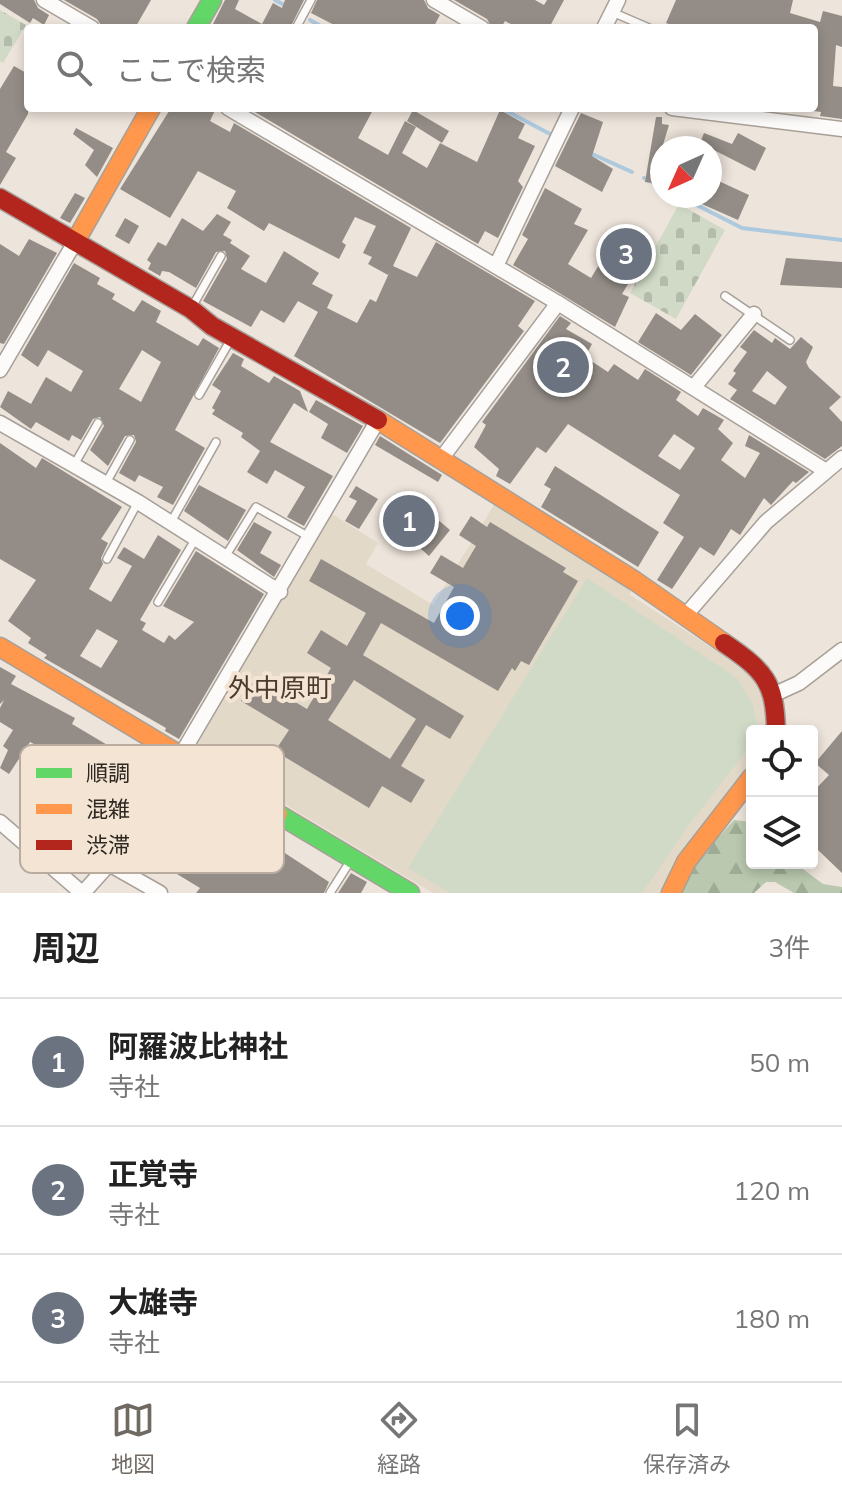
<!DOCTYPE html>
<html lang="ja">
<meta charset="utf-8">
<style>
:root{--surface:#fff;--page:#f6f6f6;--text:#222;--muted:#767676;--line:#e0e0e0;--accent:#716a63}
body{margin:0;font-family:Mulish,"Noto Sans JP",sans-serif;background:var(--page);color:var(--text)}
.controls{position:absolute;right:24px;bottom:24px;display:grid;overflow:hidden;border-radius:8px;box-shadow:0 4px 12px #0003}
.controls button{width:72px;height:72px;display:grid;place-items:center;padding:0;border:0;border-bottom:2px solid var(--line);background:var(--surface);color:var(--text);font:40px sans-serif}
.compass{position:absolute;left:650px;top:136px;width:72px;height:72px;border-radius:50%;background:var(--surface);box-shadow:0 4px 12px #0003;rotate:225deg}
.you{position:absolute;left:460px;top:616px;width:28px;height:28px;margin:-20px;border:6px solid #fff;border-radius:50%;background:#1a73e8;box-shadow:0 0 0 12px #1a73e833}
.badge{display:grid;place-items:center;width:52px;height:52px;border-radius:50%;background:var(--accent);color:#fff;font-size:26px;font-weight:700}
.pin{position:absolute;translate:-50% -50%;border:4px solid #fff;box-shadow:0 2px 8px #0006}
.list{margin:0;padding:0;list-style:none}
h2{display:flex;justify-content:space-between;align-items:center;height:104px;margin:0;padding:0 32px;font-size:34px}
h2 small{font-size:26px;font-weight:400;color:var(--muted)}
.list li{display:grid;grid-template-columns:52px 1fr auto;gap:24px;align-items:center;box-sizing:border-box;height:128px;padding:0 32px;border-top:2px solid var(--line)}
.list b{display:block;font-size:30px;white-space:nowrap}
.list p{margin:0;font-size:26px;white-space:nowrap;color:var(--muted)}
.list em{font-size:26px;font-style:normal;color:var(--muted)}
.icon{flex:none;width:44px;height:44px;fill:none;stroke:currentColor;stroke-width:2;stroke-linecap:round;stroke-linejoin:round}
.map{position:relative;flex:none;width:842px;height:893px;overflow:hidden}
.search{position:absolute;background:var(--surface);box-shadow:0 4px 12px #0003;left:24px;right:24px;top:24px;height:88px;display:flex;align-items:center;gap:20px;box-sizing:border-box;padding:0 28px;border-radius:8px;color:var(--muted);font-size:30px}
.sheet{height:488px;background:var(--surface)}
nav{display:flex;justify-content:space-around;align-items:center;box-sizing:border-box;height:112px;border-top:2px solid var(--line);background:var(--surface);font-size:22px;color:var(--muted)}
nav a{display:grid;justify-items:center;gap:4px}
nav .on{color:var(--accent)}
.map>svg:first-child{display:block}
.education{fill:#e2d9c9}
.forest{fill:url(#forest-firs)}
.cemetery{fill:url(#cemetery-stones)}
.garden{fill:#d0dac6}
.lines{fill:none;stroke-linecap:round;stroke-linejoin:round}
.stream{stroke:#adc9de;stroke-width:4}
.building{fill:#948d87;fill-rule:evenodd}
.lane-casing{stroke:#a7a099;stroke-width:10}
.street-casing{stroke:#a7a099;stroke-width:17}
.fast-casing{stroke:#a7a099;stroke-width:21}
.slow-casing{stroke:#a7a099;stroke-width:21}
.jam-casing{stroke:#a7a099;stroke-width:21}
.lane{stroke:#fcfbfa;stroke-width:7}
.street{stroke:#fcfbfa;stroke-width:14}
.fast{stroke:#63d668;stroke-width:18}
.slow{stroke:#ff974d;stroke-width:18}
.jam{stroke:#b3261e;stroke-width:18}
.labels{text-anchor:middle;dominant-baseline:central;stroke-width:8;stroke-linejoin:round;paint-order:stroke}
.quarter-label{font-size:26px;fill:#493c2f;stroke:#f4e4d4}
.key{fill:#f4e4d4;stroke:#b9ac9f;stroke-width:2}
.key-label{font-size:22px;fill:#2e2822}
</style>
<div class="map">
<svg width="842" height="893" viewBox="0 0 842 893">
<defs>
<pattern id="forest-firs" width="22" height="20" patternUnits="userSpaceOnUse" patternTransform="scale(2)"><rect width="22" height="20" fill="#b9c8ae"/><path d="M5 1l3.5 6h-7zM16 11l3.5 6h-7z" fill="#9fac95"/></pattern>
<pattern id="cemetery-stones" width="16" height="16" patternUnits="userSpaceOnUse" patternTransform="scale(2)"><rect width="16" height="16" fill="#d0dac6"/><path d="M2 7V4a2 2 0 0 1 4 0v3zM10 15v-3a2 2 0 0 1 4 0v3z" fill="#b3bbaa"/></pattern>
</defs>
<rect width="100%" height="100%" fill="#ede4db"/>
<!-- education -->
<polygon class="education" points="494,505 631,589 630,595 723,655 751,677 766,702 769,731 752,731 752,763 710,818 662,893 433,893 191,748 332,514 378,543 366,564 433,605"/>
<!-- forest -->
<polygon class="forest" points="734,820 752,822 752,863 795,863 823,884 842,887 842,893 794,893 775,882 766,882 754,893 680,893 696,862"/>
<!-- cemetery -->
<g class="cemetery">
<polygon points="0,10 26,25 3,63 0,61"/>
<polygon points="679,204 725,230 676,319 630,293"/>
</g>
<!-- garden -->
<polygon class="garden" points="587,578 737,678 753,705 757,725 747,750 691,822 642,893 450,893 408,868"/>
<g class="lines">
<!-- stream -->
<g class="stream">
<polyline points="275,0 286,6"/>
<polyline points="310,20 324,28"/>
<polyline points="501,108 552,135"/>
<polyline points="590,153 632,172"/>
<polyline points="644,178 662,187"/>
<polyline points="679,196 742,228 842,240"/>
</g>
</g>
<!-- building -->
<g class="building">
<polygon points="0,0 34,0 38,8 49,15 44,25 33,18 30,23 0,4"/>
<polygon points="64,0 151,0 135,28 103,28 97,19"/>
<polygon points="225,0 239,0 235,9 262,24 273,3 282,8 285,0 304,0 290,28 211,28"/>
<polygon points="317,0 424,0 428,8 440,15 433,28 340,28 311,13"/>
<polygon points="454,0 535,0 544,5 547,0 564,0 549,28 518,28 505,21 501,28 492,28 487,19"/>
<polygon points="676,0 793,0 790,13 820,22 823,11 842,16 842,47 836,45 833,86 842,87 842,119 820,116 821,112 814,111 814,28 680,28 666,23"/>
<polygon points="14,66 28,74 28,114 6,152 16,158 0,185 0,89"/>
<polygon points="171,108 216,108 210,121 230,132 234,123 411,228 393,266 417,277 436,242 535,301 518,326 524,331 440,443 294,356 318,312 298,301 284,323 261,310 251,327 203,301 227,259 225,251 216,252 196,288 169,272 162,271 160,276 148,269 151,263 147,260 158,242 166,246 182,218 203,231 217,214 231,222 223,235 232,240 230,243 250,256 241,269 266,283 284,251 319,273 312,284 333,295 327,308 357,323 370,299 376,302 390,271 388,275 368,264 372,257 363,253 376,226 355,217 342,242 346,245 339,259 269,223 264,231 227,208 236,191 198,171 170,218 120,189"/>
<polygon points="248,108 374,108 358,138 388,155 405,121 416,127 402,153 427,168 440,143 477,162 500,110 525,124 518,138 535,146 518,181 523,187 498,238 485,231 478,244"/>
<polygon points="413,110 449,131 442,143 407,121"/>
<polygon points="581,113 603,122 592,156 613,169 602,192 555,166"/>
<polygon points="656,117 662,117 662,124 669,125 662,148 662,184 645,182"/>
<polygon points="76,128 113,148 97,177 85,165 94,150 73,134"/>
<polygon points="704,133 732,144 738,133 766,148 755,171 710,148 698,148"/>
<polygon points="710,177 749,195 738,220 686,197 710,196"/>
<polygon points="545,188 582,209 574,224 588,230 568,264 591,278 619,232 625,236 629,229 641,236 639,241 650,248 622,294 629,297 615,327 513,265 528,239 522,235"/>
<polygon points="75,193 85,198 70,223 60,218"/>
<polygon points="125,218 139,226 129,244 115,236"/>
<polygon points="29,239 57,253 4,344 0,343 0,244 19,256"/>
<polygon points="786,258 842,262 842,288 780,285"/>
<path d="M74,263L100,278L97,284L115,294L112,299L134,312L142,300L161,311L156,322L198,346L203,338L219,348L175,430L205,448L173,505L157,497L163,487L139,475L135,482L119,473L136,442L134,435L125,436L108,466L90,450L104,426L100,417L93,419L81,440L72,435L69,441L36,422L31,429L0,407L8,391L31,404L46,377L71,392L83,371L48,350L38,367L21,355ZM142,350L161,362L141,402L119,389Z"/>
<polygon points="656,313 681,330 695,314 722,335 691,375 638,342"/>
<path d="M560,316L571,323L566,329L592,344L585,357L608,372L614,364L638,380L645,369L681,392L676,400L698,416L703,408L724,420L718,429L733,443L721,460L745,478L760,453L745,446L749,435L809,472L796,483L793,481L771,505L764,498L740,535L731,529L714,556L700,547L672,589L657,580L684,537L663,523L680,495L568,424L546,453L537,447L510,484L496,476L499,469L474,447L486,425L482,422ZM674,434L695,448L680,470L658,456Z"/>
<path d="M754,330L772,343L775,338L790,349L801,337L813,347L806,362L809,368L841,397L829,408L842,422V446L825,459L730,399L737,390L728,384L736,373L733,371L747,352L740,347ZM767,371L787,387L775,405L752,391Z"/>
<polygon points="233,353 244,359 241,366 269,383 274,376 300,391 308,412 294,403 270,442 333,476 304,526 287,517 305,487 275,470 267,484 247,472 260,451 241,437 243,433 212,414 215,410 212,408 221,391 212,385"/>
<polygon points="316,400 363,426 347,453 321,438 328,424 309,412"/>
<polygon points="380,436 442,475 438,482 375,445"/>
<path d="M0,443L36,468L42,458L122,507L101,539L108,543L101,558L103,564L89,589L111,602L132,566L117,558L124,547L144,559L158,535L181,550L140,620L146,623L142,630L164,643L169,635L175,640L194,622L163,606L196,551L264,594L179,739L165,731L166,728L44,658L47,655L28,643L31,638L8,621L36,580L0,559ZM97,629L118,641L101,668L80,656Z"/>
<polygon points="555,466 659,532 638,567 541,507 551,489 544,485"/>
<polygon points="199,485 246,510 228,541 184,511"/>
<polygon points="356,486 378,499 359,529 345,521 357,501 349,497"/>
<polygon points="413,492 428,504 424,508 450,530 429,556 412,541 408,549 382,527"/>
<path d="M471,516L487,527L490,522L566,568L563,572L578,581L529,665L521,661L515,671L512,668L498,691L381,623L363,655L464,716L450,739L426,725L401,766L425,780L411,803L382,786L369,808L275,751L289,730L241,701L255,678L307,709L331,668L307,653L321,630L347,646L366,613L309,581L321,559L434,623L454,587L430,573L441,555L463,568L476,546L459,535ZM354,680L416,719L390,759L328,720Z"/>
<polygon points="254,522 272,532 260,553 281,565 274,577 237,550"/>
<polygon points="0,667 16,676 11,684 75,718 72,724 141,765 131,783 70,747 61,750 64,759 135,804 112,839 40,800 64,760 30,742 9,774 0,768 8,750 3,746 13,730 0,722 0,708 4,700 0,704"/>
<polygon points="842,731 842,873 818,850 812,856 812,793 829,775 815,763"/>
<polygon points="198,781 261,819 249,834 228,817 214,840 237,856 253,832 329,882 324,893 196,893 200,888 172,871 210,811 188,796"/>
<polygon points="351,873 367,882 361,893 338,893"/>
</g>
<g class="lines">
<!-- lane casing -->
<g class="lane-casing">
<g id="lane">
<polyline points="612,12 649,28"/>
<polyline points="296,28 311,0"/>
<polyline points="725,296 790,340"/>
<polyline points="192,307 221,256"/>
<polyline points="199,395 231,339"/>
<polyline points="74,465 98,423"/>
<polyline points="106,483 130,440"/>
<polyline points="171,522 216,442"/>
<polyline points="225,557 256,507 311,538"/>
<polyline points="107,559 138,502"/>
<polyline points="158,602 196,538"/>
<polyline points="67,753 149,801"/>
<polyline points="36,805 116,853"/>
<polyline points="330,893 351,860"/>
</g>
</g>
<!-- street casing -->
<g class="street-casing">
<g id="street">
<polyline points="44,0 92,28"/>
<polyline points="434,0 482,28"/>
<polyline points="604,28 618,0"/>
<polyline points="228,108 558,303 826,471"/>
<polyline points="672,108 842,129"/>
<polyline points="496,266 572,108"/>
<polyline points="0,370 75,242"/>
<polyline points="694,387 754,314"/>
<polyline points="0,423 138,502 280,592"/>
<polyline points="441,459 558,303"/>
<polyline points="685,616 766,522 842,458"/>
<polyline points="775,694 799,683 842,650"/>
<polyline points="0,822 82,893"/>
<polyline points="109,864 160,893"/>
<polyline points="83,893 109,864 181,755 378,420"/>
</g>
</g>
<!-- fast casing -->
<g class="fast-casing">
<g id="fast">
<polyline points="196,28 212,0"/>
<polyline points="278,814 410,893"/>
</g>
</g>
<!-- slow casing -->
<g class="slow-casing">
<g id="slow">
<polyline points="75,242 151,108"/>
<polyline points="378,420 635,581 724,643"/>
<polyline points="0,647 278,814"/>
<polyline points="671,893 686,862 752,777"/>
</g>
</g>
<!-- jam casing -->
<g class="jam-casing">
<g id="jam">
<polyline points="0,198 191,309 212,326 378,420"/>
<path d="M724,643C765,671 775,682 776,731"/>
</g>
</g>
<!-- lane -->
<use href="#lane" class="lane"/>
<!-- street -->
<use href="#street" class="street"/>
<!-- fast -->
<use href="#fast" class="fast"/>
<!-- slow -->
<use href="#slow" class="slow"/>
<!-- jam -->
<use href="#jam" class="jam"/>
</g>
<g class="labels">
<!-- quarter labels -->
<g class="quarter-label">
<text x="280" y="687">外中原町</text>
</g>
</g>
<!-- legend -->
<rect x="20" y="745" width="264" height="128" rx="12" class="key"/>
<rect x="36" y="768" width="36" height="10" fill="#63d668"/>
<rect x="36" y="804" width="36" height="10" fill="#ff974d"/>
<rect x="36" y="840" width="36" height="10" fill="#b3261e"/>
<g class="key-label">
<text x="86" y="781">順調</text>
<text x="86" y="817">混雑</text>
<text x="86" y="853">渋滞</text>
</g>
</svg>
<div class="controls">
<button><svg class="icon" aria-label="locate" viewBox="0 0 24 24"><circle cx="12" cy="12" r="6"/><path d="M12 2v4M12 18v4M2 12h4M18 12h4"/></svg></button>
<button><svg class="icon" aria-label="layers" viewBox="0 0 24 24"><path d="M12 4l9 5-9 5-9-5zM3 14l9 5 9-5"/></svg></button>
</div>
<svg class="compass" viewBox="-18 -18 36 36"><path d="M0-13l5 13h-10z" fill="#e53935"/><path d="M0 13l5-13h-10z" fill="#767676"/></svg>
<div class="you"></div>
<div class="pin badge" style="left:409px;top:521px;background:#6b7280">1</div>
<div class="pin badge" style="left:563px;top:367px;background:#6b7280">2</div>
<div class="pin badge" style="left:626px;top:254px;background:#6b7280">3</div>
<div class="search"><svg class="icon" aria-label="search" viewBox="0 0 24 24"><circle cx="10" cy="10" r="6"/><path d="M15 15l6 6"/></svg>ここで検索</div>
</div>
<section class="sheet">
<h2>周辺<small>3件</small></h2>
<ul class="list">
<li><span class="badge" style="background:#6b7280">1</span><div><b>阿羅波比神社</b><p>寺社</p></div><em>50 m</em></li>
<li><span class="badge" style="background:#6b7280">2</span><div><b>正覚寺</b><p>寺社</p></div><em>120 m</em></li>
<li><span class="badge" style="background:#6b7280">3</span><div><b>大雄寺</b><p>寺社</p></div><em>180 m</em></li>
</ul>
</section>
<nav>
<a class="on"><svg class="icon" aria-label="map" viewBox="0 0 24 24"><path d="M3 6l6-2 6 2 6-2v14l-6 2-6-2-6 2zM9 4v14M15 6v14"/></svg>地図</a>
<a><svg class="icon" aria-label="directions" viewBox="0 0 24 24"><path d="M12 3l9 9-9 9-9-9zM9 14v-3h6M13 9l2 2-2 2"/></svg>経路</a>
<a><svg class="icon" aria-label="saved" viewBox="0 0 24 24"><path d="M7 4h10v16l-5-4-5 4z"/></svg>保存済み</a>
</nav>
